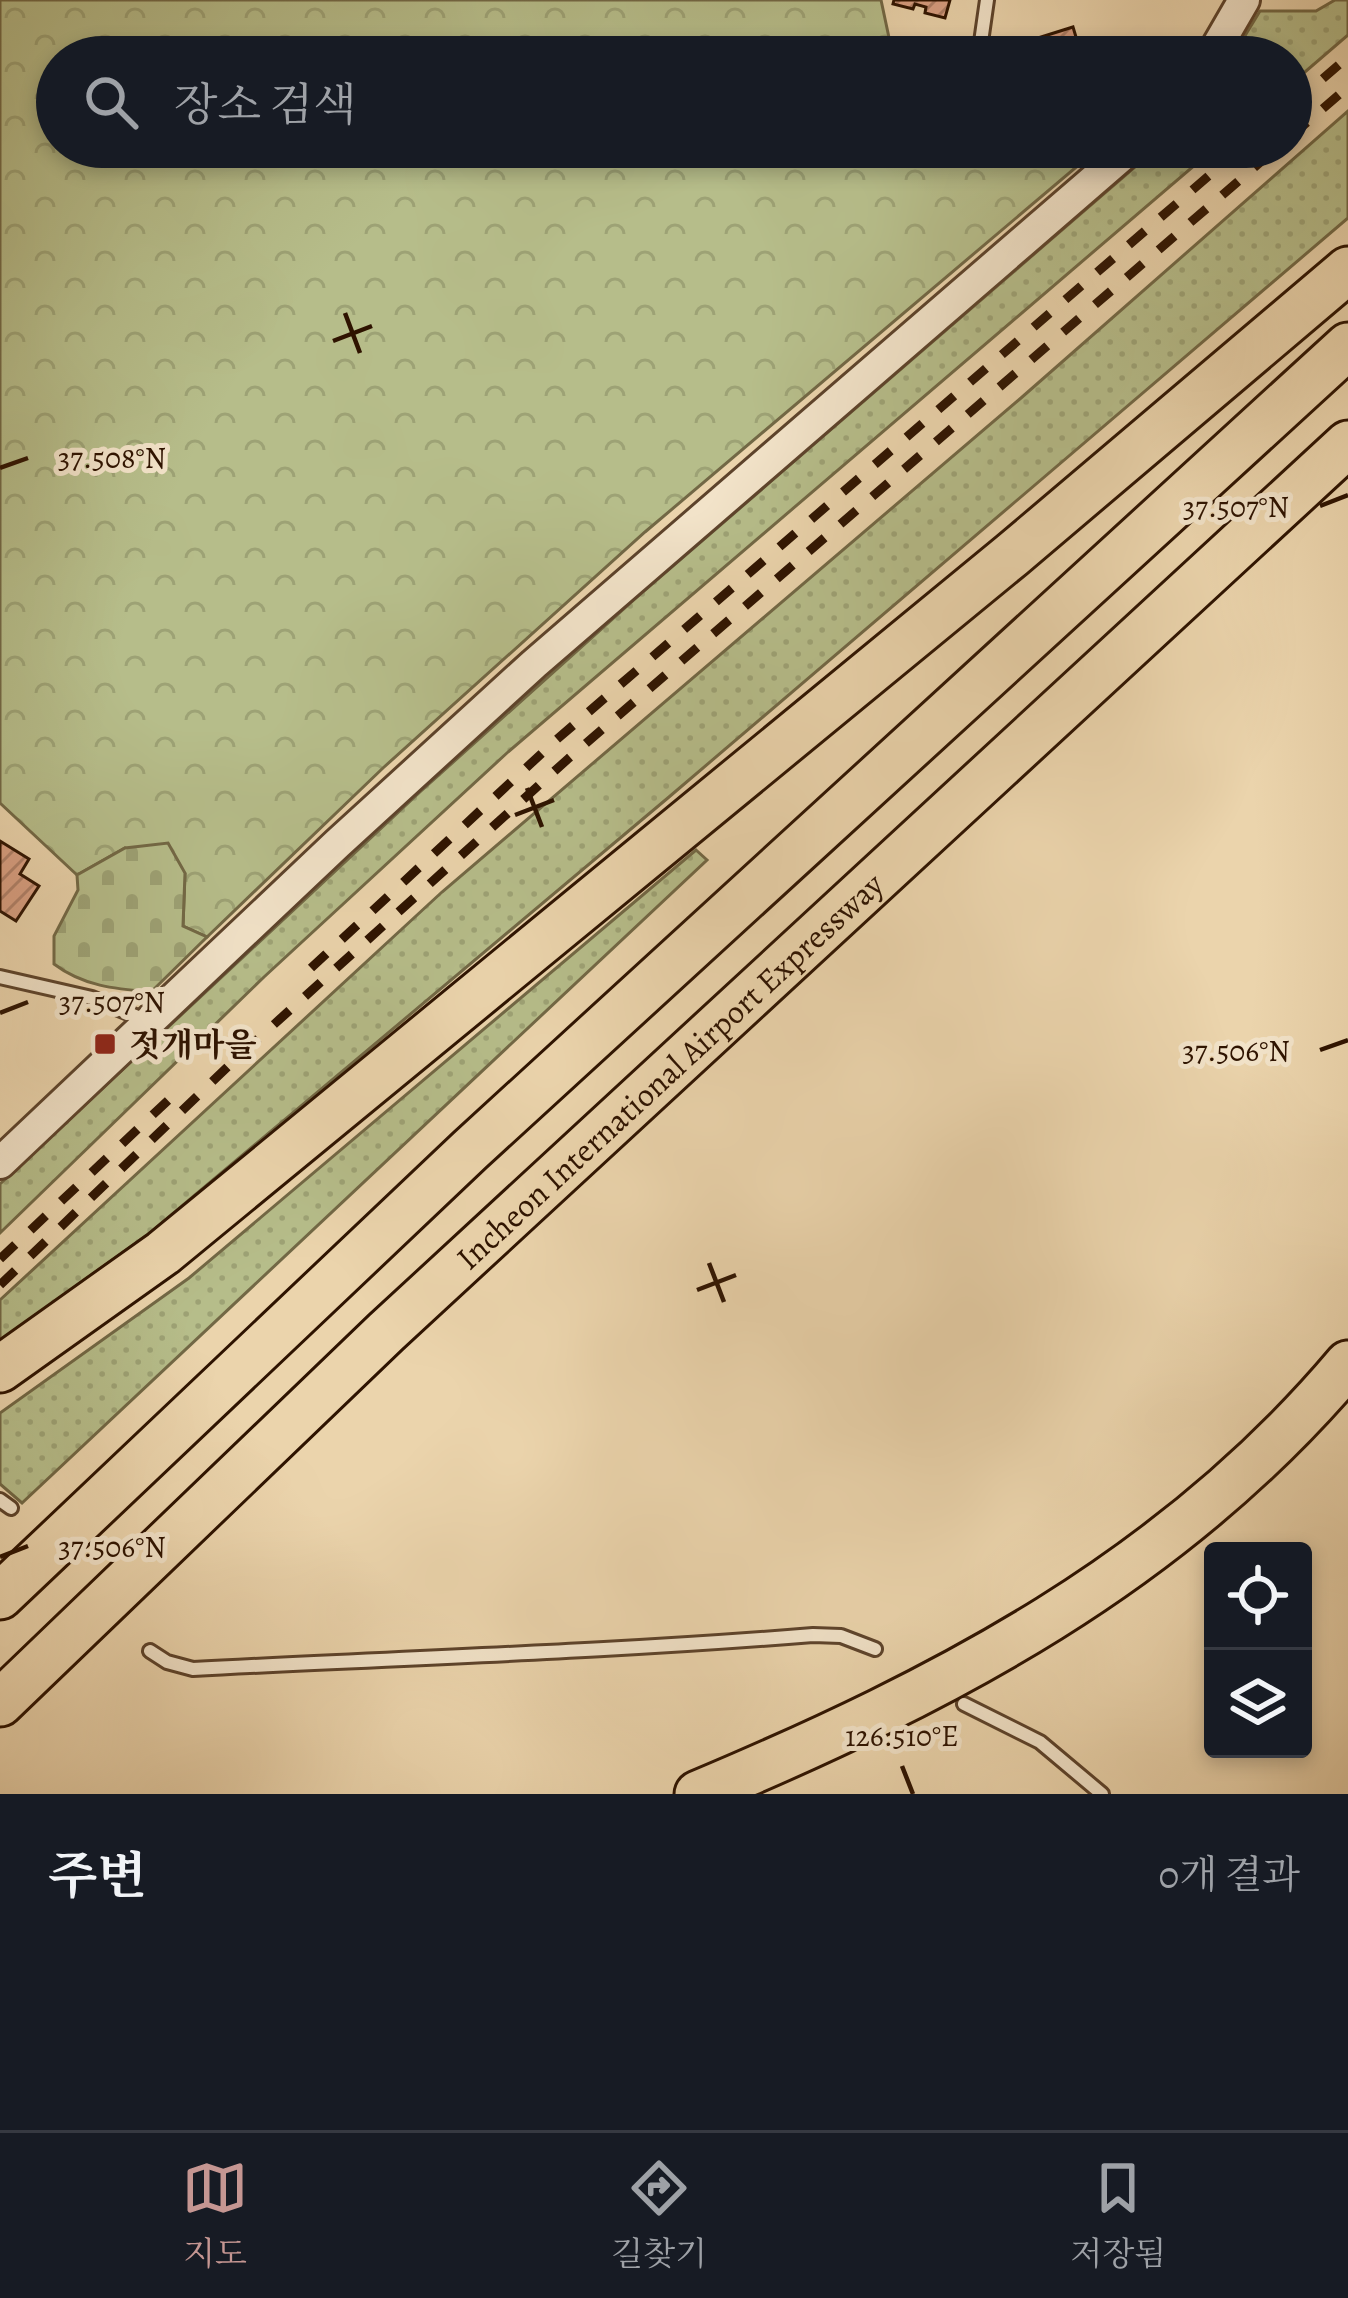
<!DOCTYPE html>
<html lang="ko">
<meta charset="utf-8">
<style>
:root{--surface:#171b24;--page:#242831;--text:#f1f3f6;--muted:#9ea1a6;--line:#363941;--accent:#c59692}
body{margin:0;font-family:Alegreya,"Noto Serif KR",serif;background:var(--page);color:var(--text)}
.controls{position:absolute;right:36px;bottom:36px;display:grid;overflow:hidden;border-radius:12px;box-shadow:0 6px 18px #0003}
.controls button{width:108px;height:108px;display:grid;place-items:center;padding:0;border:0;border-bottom:3px solid var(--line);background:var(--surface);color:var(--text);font:60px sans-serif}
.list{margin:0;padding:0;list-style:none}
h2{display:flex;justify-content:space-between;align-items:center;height:156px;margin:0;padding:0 48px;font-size:51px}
h2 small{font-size:39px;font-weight:400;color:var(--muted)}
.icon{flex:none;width:66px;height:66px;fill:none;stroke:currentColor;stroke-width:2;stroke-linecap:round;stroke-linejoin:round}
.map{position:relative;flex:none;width:1348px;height:1794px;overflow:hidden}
.search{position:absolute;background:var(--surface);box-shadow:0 6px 18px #0003;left:36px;right:36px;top:36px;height:132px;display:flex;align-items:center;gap:30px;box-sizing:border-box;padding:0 42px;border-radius:66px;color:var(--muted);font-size:45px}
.sheet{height:336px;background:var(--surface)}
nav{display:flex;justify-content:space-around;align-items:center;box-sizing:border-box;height:168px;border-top:3px solid var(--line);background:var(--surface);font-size:33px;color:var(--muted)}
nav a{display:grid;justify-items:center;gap:6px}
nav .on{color:var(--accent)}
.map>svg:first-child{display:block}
.grass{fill:url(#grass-dots);stroke:#726845;stroke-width:3}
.forest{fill:url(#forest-crowns);stroke:#726845;stroke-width:3}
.cemetery{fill:url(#cemetery-stones);stroke:#726845;stroke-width:3}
.building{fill:url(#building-hatch);stroke:#2e1300;stroke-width:3}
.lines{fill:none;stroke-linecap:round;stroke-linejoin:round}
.service-casing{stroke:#5d432b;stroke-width:18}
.tertiary-casing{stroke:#5d432b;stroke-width:36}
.motorway-casing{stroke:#2e1300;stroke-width:51}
.service{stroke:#f2e3c9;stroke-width:12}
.tertiary{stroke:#f2e3c9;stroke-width:30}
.motorway{stroke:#ebd4ac;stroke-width:45}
.rail{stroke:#2e1300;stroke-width:9;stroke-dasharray:21 21;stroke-linecap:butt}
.ticks{fill:none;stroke:#2e1300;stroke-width:4.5}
.poi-dot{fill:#8f2418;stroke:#f2e3c9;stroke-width:4.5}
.labels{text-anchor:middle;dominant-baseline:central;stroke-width:10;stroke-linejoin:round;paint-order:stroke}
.poi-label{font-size:33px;font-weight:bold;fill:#2e1300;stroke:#f2e3c9;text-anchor:start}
.street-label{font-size:33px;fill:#2e1300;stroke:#f2e3c9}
.ticks-label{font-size:30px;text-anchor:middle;fill:#2e1300;stroke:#f2e3c9;stroke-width:10;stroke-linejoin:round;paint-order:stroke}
</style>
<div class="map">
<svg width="1348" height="1794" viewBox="0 0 1348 1794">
<defs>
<pattern id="grass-dots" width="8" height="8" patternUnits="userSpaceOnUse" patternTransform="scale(3)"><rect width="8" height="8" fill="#b6bd8a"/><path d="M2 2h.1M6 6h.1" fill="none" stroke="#9da275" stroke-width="1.8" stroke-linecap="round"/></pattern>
<pattern id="forest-crowns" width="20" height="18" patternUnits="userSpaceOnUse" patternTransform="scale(3)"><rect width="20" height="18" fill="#b6bd8a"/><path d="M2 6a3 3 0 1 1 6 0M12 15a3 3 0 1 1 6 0" fill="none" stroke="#9da275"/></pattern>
<pattern id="cemetery-stones" width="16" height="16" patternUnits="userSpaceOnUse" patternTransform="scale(3)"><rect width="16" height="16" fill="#b6bd8a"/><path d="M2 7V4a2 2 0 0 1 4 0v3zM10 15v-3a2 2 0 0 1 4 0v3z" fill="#9da275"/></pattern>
<pattern id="building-hatch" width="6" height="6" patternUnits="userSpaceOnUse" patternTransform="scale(3)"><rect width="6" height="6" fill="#daa083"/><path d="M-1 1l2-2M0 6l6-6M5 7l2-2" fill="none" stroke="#b18169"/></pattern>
</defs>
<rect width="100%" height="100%" fill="#ebd4ac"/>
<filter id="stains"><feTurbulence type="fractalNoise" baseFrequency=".00167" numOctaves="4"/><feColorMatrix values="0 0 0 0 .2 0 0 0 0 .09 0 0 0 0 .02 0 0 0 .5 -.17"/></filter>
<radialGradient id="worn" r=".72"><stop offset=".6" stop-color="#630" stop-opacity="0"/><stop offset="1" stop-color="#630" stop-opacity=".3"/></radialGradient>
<!-- grass -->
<g class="grass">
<polygon points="1335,0 1348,0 1348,35 1291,84 1291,57 1232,57 1260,11 1316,11"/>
<polygon points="1348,111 1348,218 669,797 151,1232 0,1341 0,1300 442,892 1021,398"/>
<polygon points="1158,147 1216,147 508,752 264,977 0,1233 0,1184 421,791 636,598"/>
<polygon points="696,850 707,860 22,1503 0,1484 0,1413 189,1278"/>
</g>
<!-- forest -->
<polygon class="forest" points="0,0 881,0 891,47 938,57 57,57 57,147 1100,147 645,532 383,768 207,937 183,926 185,874 125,848 77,875 0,803"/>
<!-- cemetery -->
<path class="cemetery" d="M168,843L185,873L183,926L207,937L151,992C115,989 83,986 54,964V936L78,890L77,875L125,848Z"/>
<!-- building -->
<g class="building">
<polygon points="894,0 950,0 945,18 925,13 926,7 915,4 913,9 893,4"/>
<polygon points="1073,27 1082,57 1012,57 1009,47"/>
<polygon points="0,841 29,859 20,874 39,886 16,921 0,911"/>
</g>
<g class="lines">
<!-- service casing -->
<g class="service-casing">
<g id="service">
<polyline points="986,57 981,42 987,0"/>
<polyline points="0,977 92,998 150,1022"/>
<polyline points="0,1500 11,1508"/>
<path d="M150,1651L167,1662L193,1669C400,1658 606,1652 813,1635L841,1636L875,1649"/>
<polyline points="964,1704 1040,1742 1102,1794"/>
</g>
</g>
<!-- tertiary casing -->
<g class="tertiary-casing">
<g id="tertiary">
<polyline points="1211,57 1244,0"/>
<polyline points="0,1163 337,844 534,664 1132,147"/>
</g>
</g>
<!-- motorway casing -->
<g class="motorway-casing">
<g id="motorway">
<polyline points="0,1369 163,1253 1012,555 1348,270"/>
<polyline points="0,1596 470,1150 1348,346"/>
<path id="s1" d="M0,1703L386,1332L1348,444"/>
<path d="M698,1794C945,1690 1172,1573 1348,1364"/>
</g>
</g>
<!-- service -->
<use href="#service" class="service"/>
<!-- tertiary -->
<use href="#tertiary" class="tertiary"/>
<!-- motorway -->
<use href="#motorway" class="motorway"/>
<!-- rail -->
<g class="rail">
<polyline points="1291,106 1348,57"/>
<polyline points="1291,136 1348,87"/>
<polyline points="311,968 555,741 1242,147"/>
<polyline points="0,1259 179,1090"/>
<polyline points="0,1285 239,1056 569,758 1278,147"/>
</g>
</g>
<!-- ticks -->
<path class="ticks" d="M345,313L360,353M333,341L372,326M0,468L28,458M1320,506L1348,495M527,788L542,827M515,815L554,800M0,1013L28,1002M1320,1050L1348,1040M709,1263L724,1302M697,1290L736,1275M0,1557L28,1546M902,1766L913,1794"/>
<!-- markers -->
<rect class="poi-dot" x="93" y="1032" width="24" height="24" rx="6"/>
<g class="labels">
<!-- poi labels -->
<g class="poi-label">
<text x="129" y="1044">젓개마을</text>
</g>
<!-- street labels -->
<g class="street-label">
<text stroke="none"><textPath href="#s1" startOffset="921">Incheon International Airport Expressway</textPath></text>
</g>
</g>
<g class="ticks-label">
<text x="112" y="468">37.508°N</text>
<text x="1236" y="517">37.507°N</text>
<text x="112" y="1012">37.507°N</text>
<text x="1236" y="1061">37.506°N</text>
<text x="112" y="1557">37.506°N</text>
<text x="902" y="1746">126.510°E</text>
</g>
<rect width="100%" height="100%" filter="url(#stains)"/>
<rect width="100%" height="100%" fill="url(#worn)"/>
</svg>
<div class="controls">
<button><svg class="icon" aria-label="locate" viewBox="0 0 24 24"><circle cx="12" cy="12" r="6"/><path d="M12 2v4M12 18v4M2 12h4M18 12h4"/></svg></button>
<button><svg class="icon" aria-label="layers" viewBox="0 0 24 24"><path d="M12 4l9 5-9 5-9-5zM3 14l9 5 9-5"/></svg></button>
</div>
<div class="search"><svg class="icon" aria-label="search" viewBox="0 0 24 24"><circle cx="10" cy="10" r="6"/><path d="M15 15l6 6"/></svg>장소 검색</div>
</div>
<section class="sheet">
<h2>주변<small>0개 결과</small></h2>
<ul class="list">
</ul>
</section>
<nav>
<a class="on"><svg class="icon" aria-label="map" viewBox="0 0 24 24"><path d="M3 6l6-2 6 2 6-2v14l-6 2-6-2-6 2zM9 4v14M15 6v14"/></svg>지도</a>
<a><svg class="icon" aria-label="directions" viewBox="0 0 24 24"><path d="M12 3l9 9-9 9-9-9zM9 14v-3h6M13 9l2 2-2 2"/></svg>길찾기</a>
<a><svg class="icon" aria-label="saved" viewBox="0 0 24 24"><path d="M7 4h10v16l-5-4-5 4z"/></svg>저장됨</a>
</nav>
